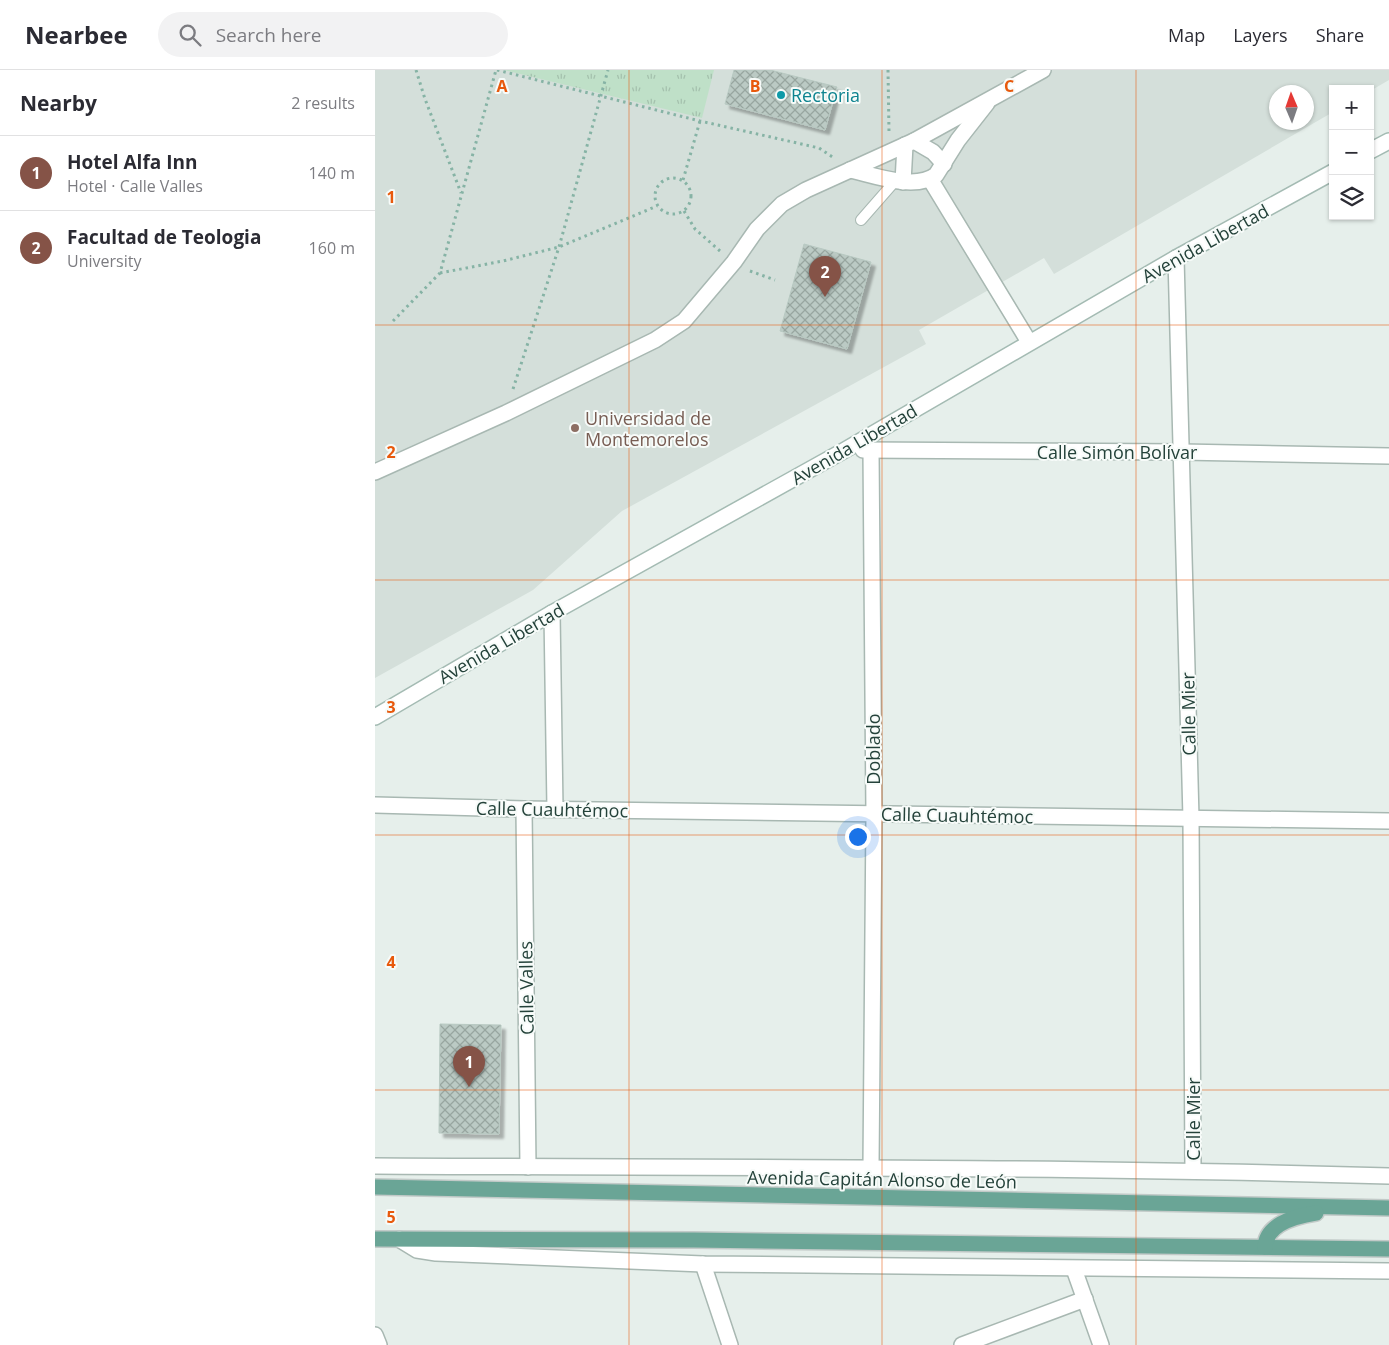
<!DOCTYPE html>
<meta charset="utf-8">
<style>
:root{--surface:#fff;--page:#f2f2f3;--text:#2b2b33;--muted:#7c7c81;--line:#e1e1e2;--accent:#855347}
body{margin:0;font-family:"Open Sans",sans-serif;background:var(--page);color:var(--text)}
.controls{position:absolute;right:15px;top:15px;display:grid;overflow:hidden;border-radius:0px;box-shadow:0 1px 4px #0004}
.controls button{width:45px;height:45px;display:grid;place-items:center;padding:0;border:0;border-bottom:1px solid var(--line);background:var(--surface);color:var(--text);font:25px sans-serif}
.compass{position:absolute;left:894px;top:15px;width:45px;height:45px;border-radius:50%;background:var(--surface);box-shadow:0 1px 4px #0004;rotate:358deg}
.you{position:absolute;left:482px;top:766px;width:18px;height:18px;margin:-12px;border:4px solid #fff;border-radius:50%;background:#1a73e8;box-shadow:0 0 0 8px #1a73e833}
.badge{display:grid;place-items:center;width:32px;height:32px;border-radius:50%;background:var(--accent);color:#fff;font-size:16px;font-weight:700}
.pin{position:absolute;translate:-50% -41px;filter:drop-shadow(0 1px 2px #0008)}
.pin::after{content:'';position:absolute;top:26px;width:18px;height:15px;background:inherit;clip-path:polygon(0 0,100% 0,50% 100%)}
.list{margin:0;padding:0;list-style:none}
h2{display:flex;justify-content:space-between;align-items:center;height:65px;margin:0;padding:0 20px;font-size:21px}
h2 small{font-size:16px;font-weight:400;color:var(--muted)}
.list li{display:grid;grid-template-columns:32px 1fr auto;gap:15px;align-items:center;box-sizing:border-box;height:75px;padding:0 20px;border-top:1px solid var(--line)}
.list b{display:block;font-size:19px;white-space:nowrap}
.list p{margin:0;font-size:16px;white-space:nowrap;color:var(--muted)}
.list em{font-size:16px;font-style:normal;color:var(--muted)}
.icon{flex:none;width:28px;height:28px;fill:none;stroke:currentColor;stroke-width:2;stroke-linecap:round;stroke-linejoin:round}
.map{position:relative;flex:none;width:1014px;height:1275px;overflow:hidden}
header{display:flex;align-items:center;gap:30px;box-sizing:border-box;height:70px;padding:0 25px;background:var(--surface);border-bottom:1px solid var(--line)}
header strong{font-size:24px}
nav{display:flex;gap:28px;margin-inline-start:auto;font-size:18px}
.search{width:350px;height:45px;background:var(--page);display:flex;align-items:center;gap:12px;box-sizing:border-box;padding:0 18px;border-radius:28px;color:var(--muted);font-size:19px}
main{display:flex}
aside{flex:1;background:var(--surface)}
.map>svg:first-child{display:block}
.built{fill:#d4dfda;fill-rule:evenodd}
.park{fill:url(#park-tufts)}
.building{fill:url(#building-cross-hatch);stroke:#b8c9c2;filter:url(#shadow)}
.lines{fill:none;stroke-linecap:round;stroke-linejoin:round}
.lane-casing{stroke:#a8b8b2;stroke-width:12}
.street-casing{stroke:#a8b8b2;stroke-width:18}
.secondary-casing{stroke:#a4bbb3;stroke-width:18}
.primary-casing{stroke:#c2cac8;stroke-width:18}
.path{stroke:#86b3a5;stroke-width:3;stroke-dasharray:2.5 4;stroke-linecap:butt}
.lane{stroke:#fff;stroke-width:10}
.street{stroke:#fff;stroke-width:15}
.secondary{stroke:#fff;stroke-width:15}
.primary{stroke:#6aa596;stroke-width:15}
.grid{fill:none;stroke:#e8590c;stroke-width:1;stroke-opacity:0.55}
.culture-dot{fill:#0f9aa8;stroke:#f7fbf9;stroke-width:2}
.education-dot{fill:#8d6e63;stroke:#f7fbf9;stroke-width:2}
.labels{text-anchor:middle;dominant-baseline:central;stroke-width:4;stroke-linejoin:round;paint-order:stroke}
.culture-label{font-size:18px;fill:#0d838f;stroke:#f7fbf9;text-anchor:start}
.street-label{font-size:18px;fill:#24423a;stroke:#f7fbf9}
.education-label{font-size:18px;fill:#785e54;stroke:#f7fbf9;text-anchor:start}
.grid-label{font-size:16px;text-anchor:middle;font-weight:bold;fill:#e8590c;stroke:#f7fbf9;stroke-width:4;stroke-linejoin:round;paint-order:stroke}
</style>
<header>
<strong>Nearbee</strong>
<div class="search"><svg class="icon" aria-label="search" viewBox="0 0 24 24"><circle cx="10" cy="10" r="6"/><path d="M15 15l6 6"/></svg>Search here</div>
<nav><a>Map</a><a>Layers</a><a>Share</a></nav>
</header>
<main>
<aside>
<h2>Nearby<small>2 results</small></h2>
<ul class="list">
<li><span class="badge">1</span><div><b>Hotel Alfa Inn</b><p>Hotel · Calle Valles</p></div><em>140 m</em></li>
<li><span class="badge">2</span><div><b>Facultad de Teologia</b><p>University</p></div><em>160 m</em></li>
</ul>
</aside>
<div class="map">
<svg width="1014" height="1275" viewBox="0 0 1014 1275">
<defs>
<pattern id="park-tufts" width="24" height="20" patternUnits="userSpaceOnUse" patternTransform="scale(1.25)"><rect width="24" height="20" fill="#bfe0c8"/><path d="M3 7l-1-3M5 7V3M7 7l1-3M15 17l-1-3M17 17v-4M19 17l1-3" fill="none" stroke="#a4c1ad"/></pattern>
<pattern id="building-cross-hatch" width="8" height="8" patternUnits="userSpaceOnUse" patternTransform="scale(1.25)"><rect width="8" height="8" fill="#bbcac4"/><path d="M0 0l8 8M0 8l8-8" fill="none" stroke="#98a6a0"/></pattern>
<filter id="shadow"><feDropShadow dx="4.5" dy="4.5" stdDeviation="1" flood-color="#0004"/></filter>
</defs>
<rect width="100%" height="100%" fill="#e6efeb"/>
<!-- built -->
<path class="built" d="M0,0H1014V10L995,21V19H958V42L679,204L669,188L544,260L551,274L247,441L158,520L0,608ZM902,22H932V52H902Z"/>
<!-- park -->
<polygon class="park" points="129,0 339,0 327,48"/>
<!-- building -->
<g class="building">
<polygon points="359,0 395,0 462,17 450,60 350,34"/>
<polygon points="429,174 496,192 472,279 405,261"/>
<polygon points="65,954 126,955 124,1064 64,1063"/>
</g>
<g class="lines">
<!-- lane casing -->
<g class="lane-casing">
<polyline id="lane" points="486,150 521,110"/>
</g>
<!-- street casing -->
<g class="street-casing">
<g id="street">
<polyline points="539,71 558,82 569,94"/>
<path d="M475,100C498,105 540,121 561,105L583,70L612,33"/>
<polyline points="555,109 654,272"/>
<polyline points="528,112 530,75"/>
<polyline points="801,188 816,748 818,1101"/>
<polyline points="488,380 807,382 1014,386"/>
<polyline points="0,402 131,343 280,270 309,251 359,192 382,159 407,134 431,120 539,71 668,0"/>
<polyline points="177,543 180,739"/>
<polyline points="0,735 149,739 1014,751"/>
<polyline points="149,739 153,1097"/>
<path d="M0,1096C338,1098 676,1096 1014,1106"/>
<polyline points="496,1097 499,744 496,380"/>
<polyline points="24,1169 42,1180 61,1183 328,1194 1014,1201"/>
<polyline points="328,1194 355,1275"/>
<polyline points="699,1199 726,1275"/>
<polyline points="0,1265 4,1275"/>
<polyline points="587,1275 710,1229"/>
</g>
</g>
<!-- secondary casing -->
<g class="secondary-casing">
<g id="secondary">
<polyline points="995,81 1014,71"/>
<polyline points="0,647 177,543 470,380 801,188 958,102"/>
</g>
</g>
<!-- primary casing -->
<g class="primary-casing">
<g id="primary">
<polyline points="0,1117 1014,1138"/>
<polyline points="0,1169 319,1170 1014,1179"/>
<path d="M890,1177C891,1153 922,1146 941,1143"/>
</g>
</g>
<!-- path -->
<g class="path">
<polyline points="41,0 50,29 86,123"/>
<polyline points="122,0 325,51 444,78 459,88"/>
<polyline points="513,0 514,62"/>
<circle cx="298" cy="126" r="18"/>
<polyline points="308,110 325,51"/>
<polyline points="309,141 320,159 345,181"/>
<polyline points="375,201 400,210"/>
<polyline points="65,203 128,191 184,177 282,136"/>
<polyline points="18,251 65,203 121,0"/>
<polyline points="138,319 184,177 233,0"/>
</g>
<!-- lane -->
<use href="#lane" class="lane"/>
<!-- street -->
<use href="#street" class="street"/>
<!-- secondary -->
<use href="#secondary" class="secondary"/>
<!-- primary -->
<use href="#primary" class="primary"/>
</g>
<!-- grid -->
<path class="grid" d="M254,0V1275M507,0V1275M761,0V1275M0,255H1014M0,510H1014M0,765H1014M0,1020H1014"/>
<!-- markers -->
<circle class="culture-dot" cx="406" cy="25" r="5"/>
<circle class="education-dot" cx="200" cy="358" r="5"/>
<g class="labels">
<!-- culture labels -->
<g class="culture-label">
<text x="416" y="25">Rectoria</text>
</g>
<!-- street labels -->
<g class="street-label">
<text transform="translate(830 173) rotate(-29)">Avenida Libertad</text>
<text transform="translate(479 374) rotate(-30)">Avenida Libertad</text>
<text x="742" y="382">Calle Simón Bolívar</text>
<text transform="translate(126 573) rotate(-30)">Avenida Libertad</text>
<text transform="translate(813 644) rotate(-91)">Calle Mier</text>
<text transform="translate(498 679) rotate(-90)">Doblado</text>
<text transform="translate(177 739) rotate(1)">Calle Cuauhtémoc</text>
<text transform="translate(582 745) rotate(1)">Calle Cuauhtémoc</text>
<text transform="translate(151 918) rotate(-91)">Calle Valles</text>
<text transform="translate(818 1049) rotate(-90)">Calle Mier</text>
<text transform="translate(507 1109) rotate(1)">Avenida Capitán Alonso de León</text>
</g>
<!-- education labels -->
<g class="education-label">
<text x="210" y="348">Universidad de<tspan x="210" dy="21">Montemorelos</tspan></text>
</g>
</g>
<g class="grid-label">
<text x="127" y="22">A</text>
<text x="380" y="22">B</text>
<text x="634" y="22">C</text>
<text x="16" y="133">1</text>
<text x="16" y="388">2</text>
<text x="16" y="643">3</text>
<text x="16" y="898">4</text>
<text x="16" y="1153">5</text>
</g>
</svg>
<div class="controls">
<button>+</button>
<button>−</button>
<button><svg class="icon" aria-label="layers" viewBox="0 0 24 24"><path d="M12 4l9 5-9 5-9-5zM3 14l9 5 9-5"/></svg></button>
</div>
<svg class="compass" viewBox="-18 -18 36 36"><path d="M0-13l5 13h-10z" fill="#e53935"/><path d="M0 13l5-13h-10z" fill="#7c7c81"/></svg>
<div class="you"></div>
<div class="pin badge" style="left:94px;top:1017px">1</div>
<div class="pin badge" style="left:450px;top:227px">2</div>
</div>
</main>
